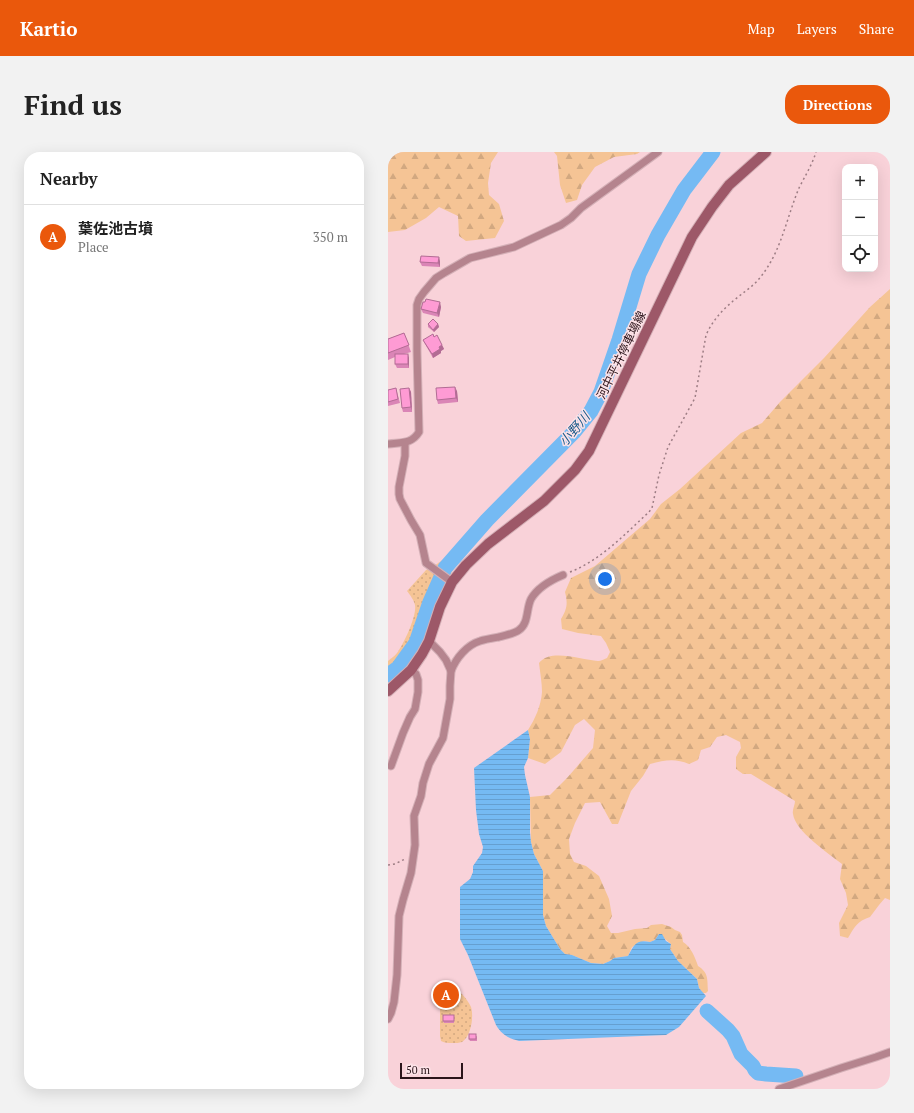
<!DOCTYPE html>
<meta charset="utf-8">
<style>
:root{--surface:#fff;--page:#f2f2f2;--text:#222;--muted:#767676;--line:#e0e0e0;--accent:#ea580c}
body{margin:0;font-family:"PT Serif","Noto Sans JP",serif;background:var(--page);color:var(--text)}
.controls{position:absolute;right:12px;top:12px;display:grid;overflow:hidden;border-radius:8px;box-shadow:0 4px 16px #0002}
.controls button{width:36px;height:36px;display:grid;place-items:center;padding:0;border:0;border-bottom:1px solid var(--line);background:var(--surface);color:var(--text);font:20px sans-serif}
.scale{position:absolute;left:12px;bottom:10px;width:63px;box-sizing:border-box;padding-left:4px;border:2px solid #2b141a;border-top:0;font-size:11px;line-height:14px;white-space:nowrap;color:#2b141a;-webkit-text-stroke:3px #fde3e8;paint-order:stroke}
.you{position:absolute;left:217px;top:427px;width:14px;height:14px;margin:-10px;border:3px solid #fff;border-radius:50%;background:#1a73e8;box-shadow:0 0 0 6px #1a73e833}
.badge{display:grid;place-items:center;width:26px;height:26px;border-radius:50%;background:var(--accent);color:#fff;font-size:13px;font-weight:700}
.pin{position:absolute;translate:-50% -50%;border:2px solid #fff;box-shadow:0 1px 4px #0006}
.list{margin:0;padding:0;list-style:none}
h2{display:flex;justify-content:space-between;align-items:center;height:52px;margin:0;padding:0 16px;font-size:17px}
h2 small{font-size:13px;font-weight:400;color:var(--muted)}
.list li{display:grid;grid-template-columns:26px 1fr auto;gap:12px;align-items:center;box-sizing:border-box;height:64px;padding:0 16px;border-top:1px solid var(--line)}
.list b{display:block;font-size:15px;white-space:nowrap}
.list p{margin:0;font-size:13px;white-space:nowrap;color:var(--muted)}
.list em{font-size:13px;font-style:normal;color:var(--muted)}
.icon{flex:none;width:22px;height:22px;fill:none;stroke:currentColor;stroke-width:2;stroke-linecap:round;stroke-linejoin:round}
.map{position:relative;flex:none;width:502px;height:937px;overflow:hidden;border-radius:16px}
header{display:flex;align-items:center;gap:24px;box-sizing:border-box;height:56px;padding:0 20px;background:var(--accent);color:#fff}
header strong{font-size:19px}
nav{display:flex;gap:22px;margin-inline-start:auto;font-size:14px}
.intro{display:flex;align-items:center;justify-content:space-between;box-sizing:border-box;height:96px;padding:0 24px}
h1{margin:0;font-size:28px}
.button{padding:10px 18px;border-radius:16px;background:var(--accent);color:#fff;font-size:14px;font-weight:700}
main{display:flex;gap:24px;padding:0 24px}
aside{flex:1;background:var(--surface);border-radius:16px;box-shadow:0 4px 16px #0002}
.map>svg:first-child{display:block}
.grass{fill:url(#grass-dots)}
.forest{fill:url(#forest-firs)}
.water{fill:url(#water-rules)}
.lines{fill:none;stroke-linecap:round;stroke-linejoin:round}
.river{stroke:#75baf3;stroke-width:15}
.minor-casing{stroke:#d4b0b7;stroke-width:9}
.secondary-casing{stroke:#d4b0b7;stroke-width:12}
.path{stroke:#9d7d84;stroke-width:1.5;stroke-dasharray:2 3;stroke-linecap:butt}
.minor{stroke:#b5848e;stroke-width:7}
.secondary{stroke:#9d5868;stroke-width:10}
.wall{fill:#da85b6}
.shaded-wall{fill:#b26c94}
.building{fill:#fe9bd4;stroke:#b26c94}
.labels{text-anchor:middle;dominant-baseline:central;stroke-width:3;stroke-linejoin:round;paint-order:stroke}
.street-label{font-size:12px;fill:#2b141a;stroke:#fde3e8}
.water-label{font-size:13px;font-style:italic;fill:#195a89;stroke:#fde3e8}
</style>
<header>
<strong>Kartio</strong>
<nav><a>Map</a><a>Layers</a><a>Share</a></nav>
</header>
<div class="intro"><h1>Find us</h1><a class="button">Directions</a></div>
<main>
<aside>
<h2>Nearby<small></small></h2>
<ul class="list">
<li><span class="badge">A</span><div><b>葉佐池古墳</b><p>Place</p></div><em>350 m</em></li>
</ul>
</aside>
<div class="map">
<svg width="502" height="937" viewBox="0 0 502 937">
<defs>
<pattern id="grass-dots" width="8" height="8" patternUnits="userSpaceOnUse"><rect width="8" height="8" fill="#f5c495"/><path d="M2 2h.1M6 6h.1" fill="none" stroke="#d2a880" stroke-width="1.8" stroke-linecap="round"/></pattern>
<pattern id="forest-firs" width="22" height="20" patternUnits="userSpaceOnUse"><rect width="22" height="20" fill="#f5c495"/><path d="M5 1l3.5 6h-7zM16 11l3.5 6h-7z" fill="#d2a880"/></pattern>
<pattern id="water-rules" width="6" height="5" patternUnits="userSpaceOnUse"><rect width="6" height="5" fill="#75baf3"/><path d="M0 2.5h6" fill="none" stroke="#659fd0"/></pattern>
</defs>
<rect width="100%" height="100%" fill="#f9d2d9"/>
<!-- grass -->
<g class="grass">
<path d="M79,391L56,435L47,456L41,474L33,491L24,506L12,520L0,531V509C4,506 9,502 11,498C17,489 29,463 27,453C26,448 22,443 19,439L38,418L46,414Z"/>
<path d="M67,837C74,841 79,847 83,855C86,865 83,884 74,890C71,891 68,891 65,891C60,891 57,891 53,889L52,884V845L57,838Z"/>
</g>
<!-- forest -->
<g class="forest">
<polygon points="0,0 110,0 103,11 100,31 101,43 111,52 116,69 107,86 78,89 71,84 70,64 51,55 38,66 17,78 0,80"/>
<polygon points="166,0 252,0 249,2 226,5 207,15 194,33 189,48 178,51 172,33 169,4"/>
<path d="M502,137V748L497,746L491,753L482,765C469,769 466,776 460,786L452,784L451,771L460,753L458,741L452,727L454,712C440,701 407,679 405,662C404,658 407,653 407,649L363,622H355L348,617V605L353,596L352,590L338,583L329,585L322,595L313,598L310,608L301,612C287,606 277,608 262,612L255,624L243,639L230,672H224L212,650L197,651L187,671L181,687L182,702L186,710L198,714L211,724L221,747L224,764L219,774L223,781H230L247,777L259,776L263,773L274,772L283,775L287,778L292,780L294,783L295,790C303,795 307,805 310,814C321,821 319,827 320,839L318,841H315L311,836L309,827L290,809L282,797L283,792L271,782L267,788L262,790L256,789L244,795L240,804L226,806L222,809L215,812L203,811L184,803L177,802L172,797L158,774L155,763V719L146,702L143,690L142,645L162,643L179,626L205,596L207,578L196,567L187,573L173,600L157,612L140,606L142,587L140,578C147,567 153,554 154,540C154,531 152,520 151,511C163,496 193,508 210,509C213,509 216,507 219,506L222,500L218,491L213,484L190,481L174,477L173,467C179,457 180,452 177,440L183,426L207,414L262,367L273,352L292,337L353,281L374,271L392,250L436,206L482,155Z"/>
</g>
<!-- water -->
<path class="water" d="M140,578L142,587L140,606L136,615L137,623L142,645V680L143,690L146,702L155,719V763L158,774L172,797L177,802L184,803L203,811L215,812L222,809L226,806L240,804C246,793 248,787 262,790L267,788L271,782H274L278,789L283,792L282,797L290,809L309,827L311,836L318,844L291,875L278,883L131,889C120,886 114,883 108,873L80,803L72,787V735L82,727L85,720V714L94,701L95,695L91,682L88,658L86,616Z"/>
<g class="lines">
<!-- river -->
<g class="river">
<polyline points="0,523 10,516 28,491 42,450 57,416 99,368 186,280 203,259 213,240 231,188 251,122 270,83 296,38 325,0"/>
<polyline points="319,859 340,878 345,884 353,902 365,914 367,918 370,921 378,922 408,924"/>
</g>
<!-- minor casing -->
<g class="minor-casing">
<g id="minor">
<polyline points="17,291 17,304 11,335 11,342 12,347 23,368 32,383 38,411 64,430"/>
<path d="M0,292C12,290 23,293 31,280L29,199V153L31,147L36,140L48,126L56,121L82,106L126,95L173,73L183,66L193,56L270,0"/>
<path d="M63,519C68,506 79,493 92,489C98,487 105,486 111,485C117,483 126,482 131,478C141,471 138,457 143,447C150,435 163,428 175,423"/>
<polyline points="3,614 15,581 22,565 27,557 30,540 30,528 28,522 23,518"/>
<polyline points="0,867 3,861 6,850 9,823 11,764 15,748 23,721 27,693 26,664 33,644 35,631 41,612 55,586 62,547 62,534 63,519 58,508 52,500 41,489"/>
<polyline points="391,937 453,916 488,905 502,900"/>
</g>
</g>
<!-- secondary casing -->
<g class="secondary-casing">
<polyline id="secondary" points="0,539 23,518 34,502 41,489 52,455 64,430 78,413 100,392 156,349 187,318 201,299 304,85 324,55 341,33 378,0"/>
</g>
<!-- path -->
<g class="path">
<path d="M182,420C213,408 237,382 261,360L264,356L271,323L280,295L307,246L318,183C324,170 333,159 344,150C353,142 363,136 370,128C393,102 398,67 411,36C417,24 424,13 428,0"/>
<polyline points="0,713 7,712 17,707"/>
</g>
<!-- minor -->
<use href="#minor" class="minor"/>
<!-- secondary -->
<use href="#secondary" class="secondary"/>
</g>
<!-- wall -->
<g class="wall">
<polygon points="52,109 52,115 34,114 32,110"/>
<polygon points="37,150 53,155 51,165 35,161 33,157"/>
<polygon points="40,172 50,172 51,175 46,180 40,175"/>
<polygon points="16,181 23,200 16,202 21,206 21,216 9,216 7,212 7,205 0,208 0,187"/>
<polygon points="46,185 54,193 56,197 53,199 53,201 45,206 37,192 35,188"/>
<polygon points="8,236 12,251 0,254 0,238"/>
<polygon points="21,236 23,240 24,260 15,260 14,256"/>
<polygon points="69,239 70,250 50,252 49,248"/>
<polygon points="66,863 66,871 56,871 55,869"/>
<polygon points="89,884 89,889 82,889 81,887"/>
</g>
<!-- shaded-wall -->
<g class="shaded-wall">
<polygon points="51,105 52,109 52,115 50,111"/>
<polygon points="52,150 53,155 51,165 49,161"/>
<polygon points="50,172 51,175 46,180 45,178"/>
<polygon points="54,193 56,197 53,199 53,201 45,206 44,202 51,195"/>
<polygon points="20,202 21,206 21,216 20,212"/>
<polygon points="67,235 69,239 70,250 68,246"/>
<polygon points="21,236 23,240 24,260 23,255"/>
</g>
<!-- building -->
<g class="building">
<polygon points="33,104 51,105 50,111 32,110"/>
<polygon points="38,147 52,150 49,161 33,157 35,150 37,150"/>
<polygon points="45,167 50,172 45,178 40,172"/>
<polygon points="16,181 21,193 0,201 0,187"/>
<polygon points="45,182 46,185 49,183 54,193 51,195 52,197 44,202 35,188"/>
<rect x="7" y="202" width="13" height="10"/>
<polygon points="67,235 68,246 49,248 48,236"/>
<polygon points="8,236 10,247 0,250 0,238"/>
<polygon points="21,236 23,255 14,256 12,237"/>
<rect x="55" y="863" width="11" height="6"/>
<rect x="81" y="882" width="7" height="5"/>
</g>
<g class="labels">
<!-- street labels -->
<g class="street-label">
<text transform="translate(233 203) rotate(-64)">河中平井停車場線</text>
</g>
<!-- water labels -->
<g class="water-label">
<text transform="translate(186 277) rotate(-49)">小野川</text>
</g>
</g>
</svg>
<div class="controls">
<button>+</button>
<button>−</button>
<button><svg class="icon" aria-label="locate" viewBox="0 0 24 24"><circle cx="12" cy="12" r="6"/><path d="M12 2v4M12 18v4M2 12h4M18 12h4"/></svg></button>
</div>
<div class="scale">50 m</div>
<div class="you"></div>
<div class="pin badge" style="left:58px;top:843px">A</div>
</div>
</main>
